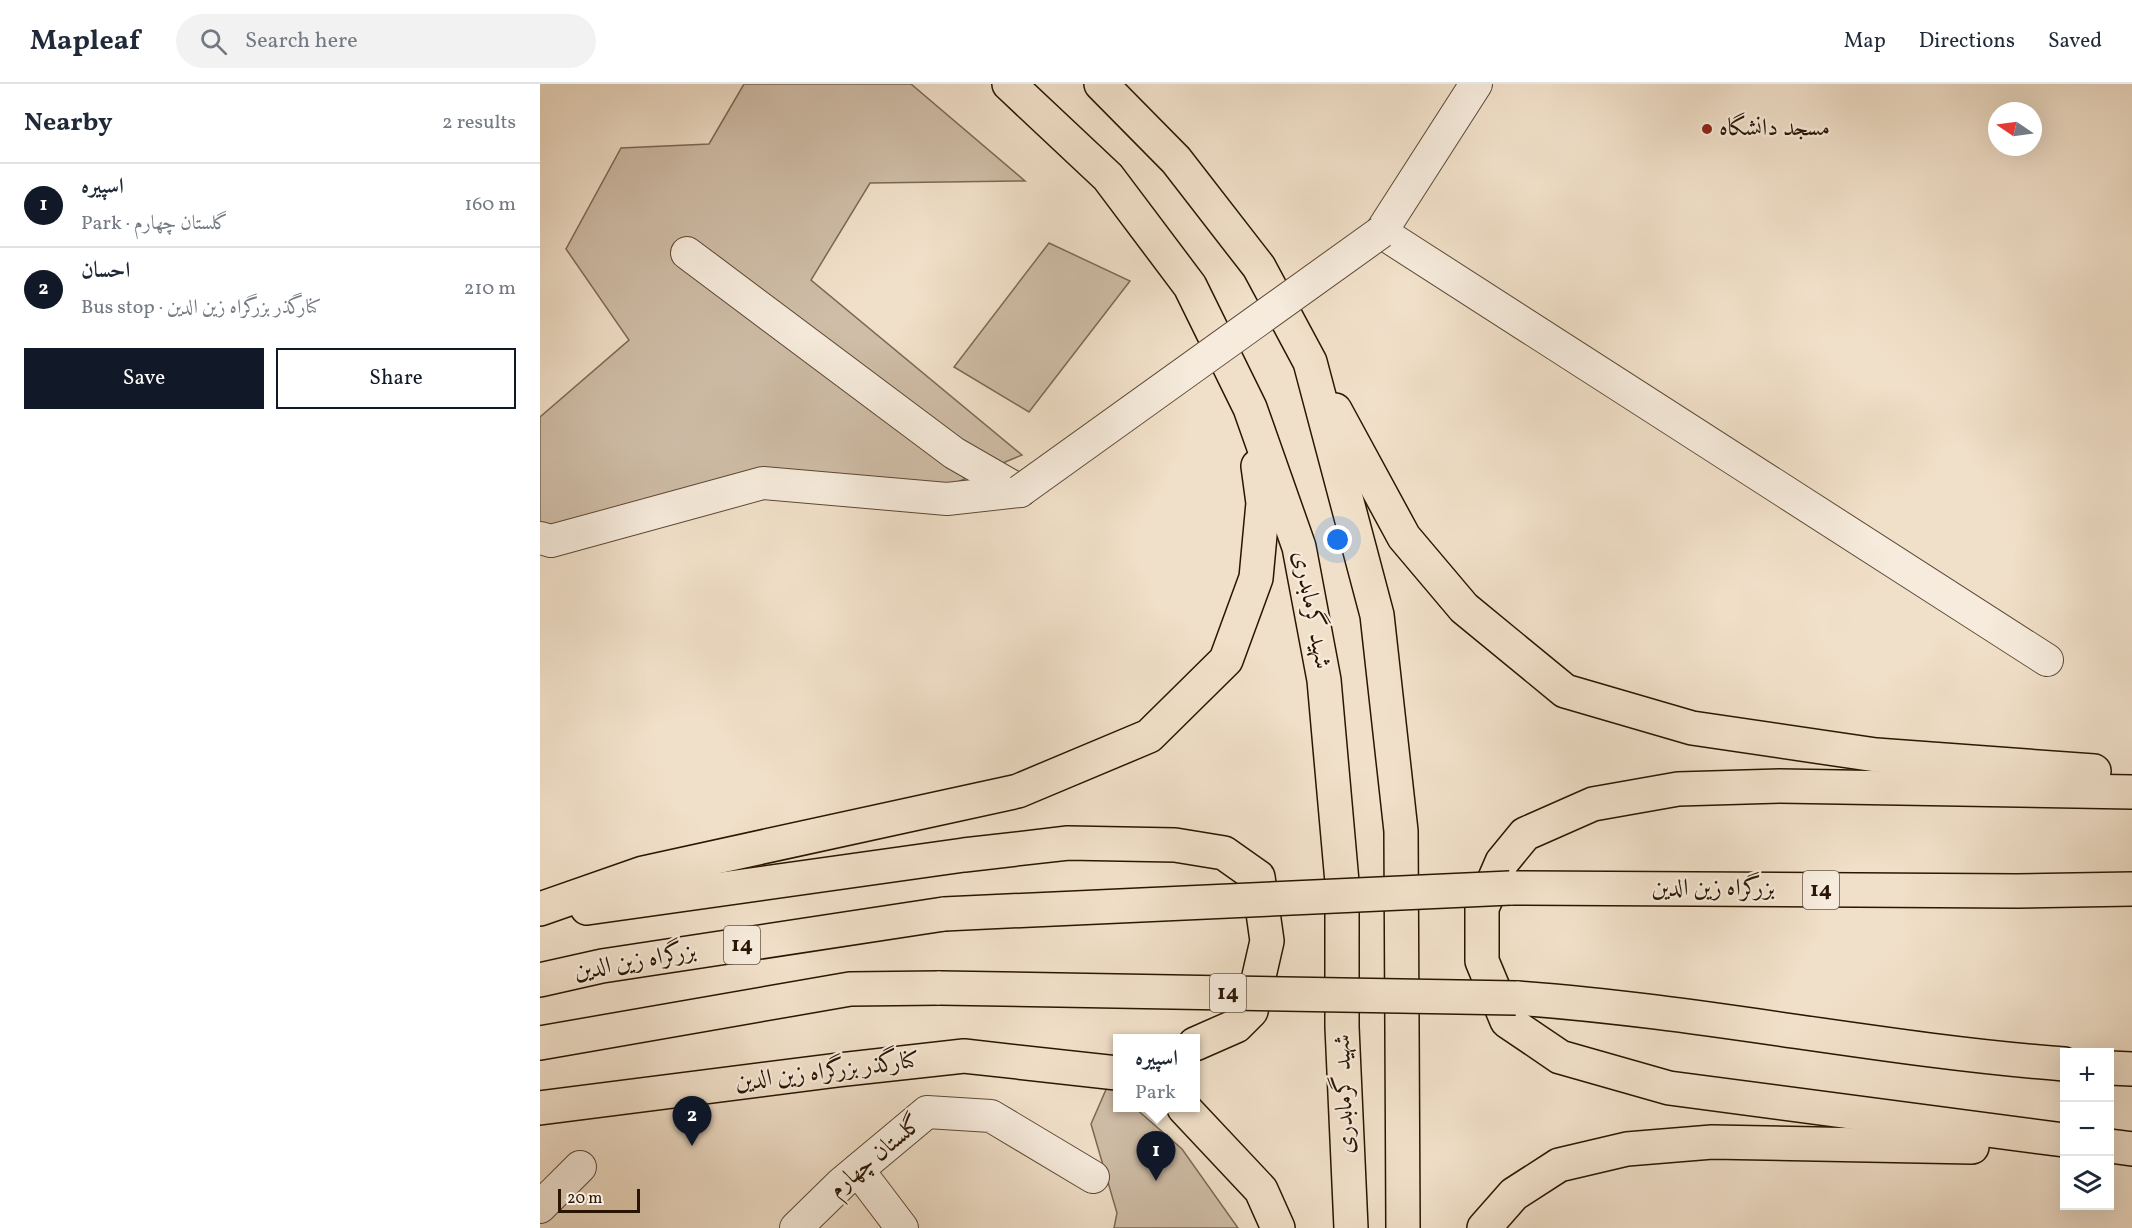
<!DOCTYPE html>
<meta charset="utf-8">
<style>
:root{--surface:#fff;--page:#f2f2f3;--text:#1f2937;--muted:#747a83;--line:#e0e1e3;--accent:#111827}
body{margin:0;font-family:Vollkorn,Amiri,serif;background:var(--page);color:var(--text)}
.controls{position:absolute;right:18px;bottom:18px;display:grid;overflow:hidden;border-radius:0px;box-shadow:0 6px 24px #0002}
.controls button{width:54px;height:54px;display:grid;place-items:center;padding:0;border:0;border-bottom:2px solid var(--line);background:var(--surface);color:var(--text);font:30px sans-serif}
.compass{position:absolute;left:1448px;top:18px;width:54px;height:54px;border-radius:50%;background:var(--surface);box-shadow:0 6px 24px #0002;rotate:283deg}
.scale{position:absolute;left:18px;bottom:15px;width:82px;box-sizing:border-box;padding-left:6px;border:3px solid #2a1503;border-top:0;font-size:16px;line-height:21px;white-space:nowrap;color:#2a1503;-webkit-text-stroke:4px #f6ebdc;paint-order:stroke}
.you{position:absolute;left:798px;top:456px;width:21px;height:21px;margin:-15px;border:4px solid #fff;border-radius:50%;background:#1a73e8;box-shadow:0 0 0 9px #1a73e833}
.badge{display:grid;place-items:center;width:39px;height:39px;border-radius:50%;background:var(--accent);color:#fff;font-size:20px;font-weight:700}
.pin{position:absolute;translate:-50% -50px;filter:drop-shadow(0 2px 3px #0008)}
.pin::after{content:'';position:absolute;top:32px;width:21px;height:18px;background:inherit;clip-path:polygon(0 0,100% 0,50% 100%)}
.popup{position:absolute;left:573px;top:950px;width:87px;height:78px;box-sizing:border-box;display:grid;place-content:center;border-radius:0px;background:var(--surface);filter:drop-shadow(0 2px 4px #0005);font-size:20px;white-space:nowrap;color:var(--muted)}
.popup b{font-size:22px;color:var(--text)}
.popup::after{content:'';position:absolute;left:50%;top:100%;margin-left:-12px;border:12px solid transparent;border-top-color:var(--surface)}
.list{margin:0;padding:0;list-style:none}
h2{display:flex;justify-content:space-between;align-items:center;height:78px;margin:0;padding:0 24px;font-size:26px}
h2 small{font-size:20px;font-weight:400;color:var(--muted)}
.list li{display:grid;grid-template-columns:39px 1fr auto;gap:18px;align-items:center;box-sizing:border-box;height:84px;padding:0 24px;border-top:2px solid var(--line)}
.list b{display:block;font-size:22px;white-space:nowrap}
.list p{margin:0;font-size:20px;white-space:nowrap;color:var(--muted)}
.list em{font-size:20px;font-style:normal;color:var(--muted)}
.actions{display:flex;gap:12px;padding:18px 24px}
.actions a{flex:1;padding:14px 0;border:2px solid var(--accent);border-radius:0px;text-align:center;font-size:21px;color:var(--accent)}
.actions .main{background:var(--accent);color:#fff}
.icon{flex:none;width:33px;height:33px;fill:none;stroke:currentColor;stroke-width:2;stroke-linecap:round;stroke-linejoin:round}
.map{position:relative;flex:none;width:1592px;height:1144px;overflow:hidden}
header{display:flex;align-items:center;gap:36px;box-sizing:border-box;height:84px;padding:0 30px;background:var(--surface);border-bottom:2px solid var(--line)}
header strong{font-size:28px}
nav{display:flex;gap:33px;margin-inline-start:auto;font-size:21px}
.search{width:420px;height:54px;background:var(--page);display:flex;align-items:center;gap:15px;box-sizing:border-box;padding:0 21px;border-radius:33px;color:var(--muted);font-size:22px}
main{display:flex}
aside{flex:1;background:var(--surface)}
.map>svg:first-child{display:block}
.green{fill:#cfbda7;stroke:#7c6955;stroke-width:1.5}
.lines{fill:none;stroke-linecap:round;stroke-linejoin:round}
.minor-casing{stroke:#5c4834;stroke-width:34}
.major-casing{stroke:#2a1503;stroke-width:36}
.highway-casing{stroke:#2a1503;stroke-width:36}
.minor{stroke:#f6ebdc;stroke-width:32}
.major{stroke:#f1e0c9;stroke-width:33}
.highway{stroke:#f1e0c9;stroke-width:33}
.minor-bridge-casing{stroke:#5c4834;stroke-width:34;stroke-linecap:butt}
.highway-bridge-casing{stroke:#2a1503;stroke-width:36;stroke-linecap:butt}
.minor-bridge{stroke:#f6ebdc;stroke-width:32}
.highway-bridge{stroke:#f1e0c9;stroke-width:33}
.poi-dot{fill:#8f2418;stroke:#f6ebdc;stroke-width:2}
.labels{text-anchor:middle;dominant-baseline:central;stroke-width:4.5;stroke-linejoin:round;paint-order:stroke}
.shield{fill:#f6ebdc;stroke:#675544;stroke-width:1.5}
.shield-label{font-size:22px;font-weight:bold;fill:#2a1503}
.poi-label{font-size:24px;fill:#2a1503;stroke:#f6ebdc;text-anchor:start}
.street-label{font-size:24px;fill:#2a1503;stroke:#f6ebdc}
</style>
<header>
<strong>Mapleaf</strong>
<div class="search"><svg class="icon" aria-label="search" viewBox="0 0 24 24"><circle cx="10" cy="10" r="6"/><path d="M15 15l6 6"/></svg>Search here</div>
<nav><a>Map</a><a>Directions</a><a>Saved</a></nav>
</header>
<main>
<aside>
<h2>Nearby<small>2 results</small></h2>
<ul class="list">
<li><span class="badge">1</span><div><b>اسپیره</b><p>Park · گلستان چهارم</p></div><em>160 m</em></li>
<li><span class="badge">2</span><div><b>احسان</b><p>Bus stop · کنارگذر بزرگراه زین الدین</p></div><em>210 m</em></li>
</ul>
<div class="actions"><a class="main">Save</a><a>Share</a></div>
</aside>
<div class="map">
<svg width="1592" height="1144" viewBox="0 0 1592 1144">
<rect width="100%" height="100%" fill="#f1e0c9"/>
<filter id="stains"><feTurbulence type="fractalNoise" baseFrequency=".00333" numOctaves="4"/><feColorMatrix values="0 0 0 0 .2 0 0 0 0 .09 0 0 0 0 .02 0 0 0 .5 -.17"/></filter>
<radialGradient id="worn" r=".72"><stop offset=".6" stop-color="#630" stop-opacity="0"/><stop offset="1" stop-color="#630" stop-opacity=".3"/></radialGradient>
<!-- green -->
<g class="green">
<polygon points="204,0 371,0 485,97 330,99 271,196 482,371 377,415 223,399 0,444 0,333 89,256 26,165 81,64 169,60"/>
<polygon points="509,159 590,197 489,328 414,283"/>
<polygon points="568,1001 577,1008 577,1024 595,1024 642,1065 698,1144 574,1144 577,1129 551,1040"/>
</g>
<g class="lines">
<!-- minor casing -->
<g class="minor-casing">
<g id="minor">
<polyline points="936,0 841,148 1507,576"/>
<polyline points="147,169 414,369 480,407"/>
<polyline points="0,454 11,457 223,399 407,415 480,407"/>
<polyline points="318,1086 362,1144"/>
<polyline points="0,1123 40,1083"/>
<polyline points="256,1144 302,1099 387,1028 451,1032 553,1093"/>
</g>
</g>
<!-- major casing -->
<g class="major-casing">
<g id="major">
<polyline points="469,0 568,93 650,202 710,324 759,463 784,596 802,798 802,943 811,1144"/>
<polyline points="561,0 636,76 719,183 770,278 837,531 861,747 863,1144"/>
<polyline points="795,326 864,453 924,524 1025,607 1152,644 1336,671 1554,687"/>
<polyline points="47,824 424,771 528,759 635,761 684,769 718,793 727,857 711,927 696,942 655,960"/>
<polyline points="0,825 103,789 478,707 609,652 686,576 716,494 723,419 718,382"/>
<polyline points="0,1024 298,986 424,972 577,989"/>
<polyline points="644,1024 721,1106 738,1144"/>
<polyline points="1524,1056 1129,1004 1020,973 967,937 942,877 942,824 962,778 985,750 1053,720 1138,705 1240,702 1592,708"/>
<polyline points="1570,1062 1592,1065"/>
<polyline points="944,1144 974,1110 1019,1081 1087,1065 1172,1058 1432,1063"/>
</g>
</g>
<!-- highway casing -->
<g class="highway-casing">
<g id="highway">
<polyline points="970,804 1477,807 1592,805"/>
<polyline points="0,896 62,882 404,830"/>
<path d="M976,914C1160,927 1341,966 1524,980"/>
<polyline points="0,959 310,905 400,904"/>
<polyline points="1570,984 1592,985"/>
</g>
</g>
<!-- minor -->
<use href="#minor" class="minor"/>
<!-- major -->
<use href="#major" class="major"/>
<!-- highway -->
<use href="#highway" class="highway"/>
<!-- minor-bridge casing -->
<g class="minor-bridge-casing">
<polyline id="minor-bridge" points="480,407 841,148"/>
</g>
<!-- highway-bridge casing -->
<g class="highway-bridge-casing">
<g id="highway-bridge">
<polyline points="404,830 970,804"/>
<polyline points="400,904 976,914"/>
</g>
</g>
<!-- minor-bridge -->
<use href="#minor-bridge" class="minor-bridge"/>
<!-- highway-bridge -->
<use href="#highway-bridge" class="highway-bridge"/>
</g>
<!-- markers -->
<circle class="poi-dot" cx="1167" cy="45" r="6"/>
<g class="labels">
<!-- shield labels -->
<g class="shield">
<rect x="1263" y="787" width="36" height="38" rx="4.5"/>
<rect x="184" y="842" width="36" height="38" rx="4.5"/>
<rect x="670" y="890" width="36" height="38" rx="4.5"/>
</g>
<g class="shield-label">
<text x="1281" y="806">14</text>
<text x="202" y="861">14</text>
<text x="688" y="909">14</text>
</g>
<!-- poi labels -->
<g class="poi-label">
<text x="1179" y="45">مسجد دانشگاه</text>
</g>
<!-- street labels -->
<g class="street-label">
<text transform="translate(771 526) rotate(79)">شهید گرمابدری</text>
<text x="1173" y="805">بزرگراه زین الدین</text>
<text transform="translate(95 878) rotate(-10)">بزرگراه زین الدین</text>
<text transform="translate(287 988) rotate(-7)">کنارگذر بزرگراه زین الدین</text>
<text transform="translate(805 1010) rotate(-92)">شهید گرمابدری</text>
<text transform="translate(336 1073) rotate(-40)">گلستان چهارم</text>
</g>
</g>
<rect width="100%" height="100%" filter="url(#stains)"/>
<rect width="100%" height="100%" fill="url(#worn)"/>
</svg>
<div class="controls">
<button>+</button>
<button>−</button>
<button><svg class="icon" aria-label="layers" viewBox="0 0 24 24"><path d="M12 4l9 5-9 5-9-5zM3 14l9 5 9-5"/></svg></button>
</div>
<svg class="compass" viewBox="-18 -18 36 36"><path d="M0-13l5 13h-10z" fill="#e53935"/><path d="M0 13l5-13h-10z" fill="#747a83"/></svg>
<div class="scale">20 m</div>
<div class="you"></div>
<div class="pin badge" style="left:616px;top:1097px">1</div>
<div class="popup"><b>اسپیره</b>Park</div>
<div class="pin badge" style="left:152px;top:1062px">2</div>
</div>
</main>
